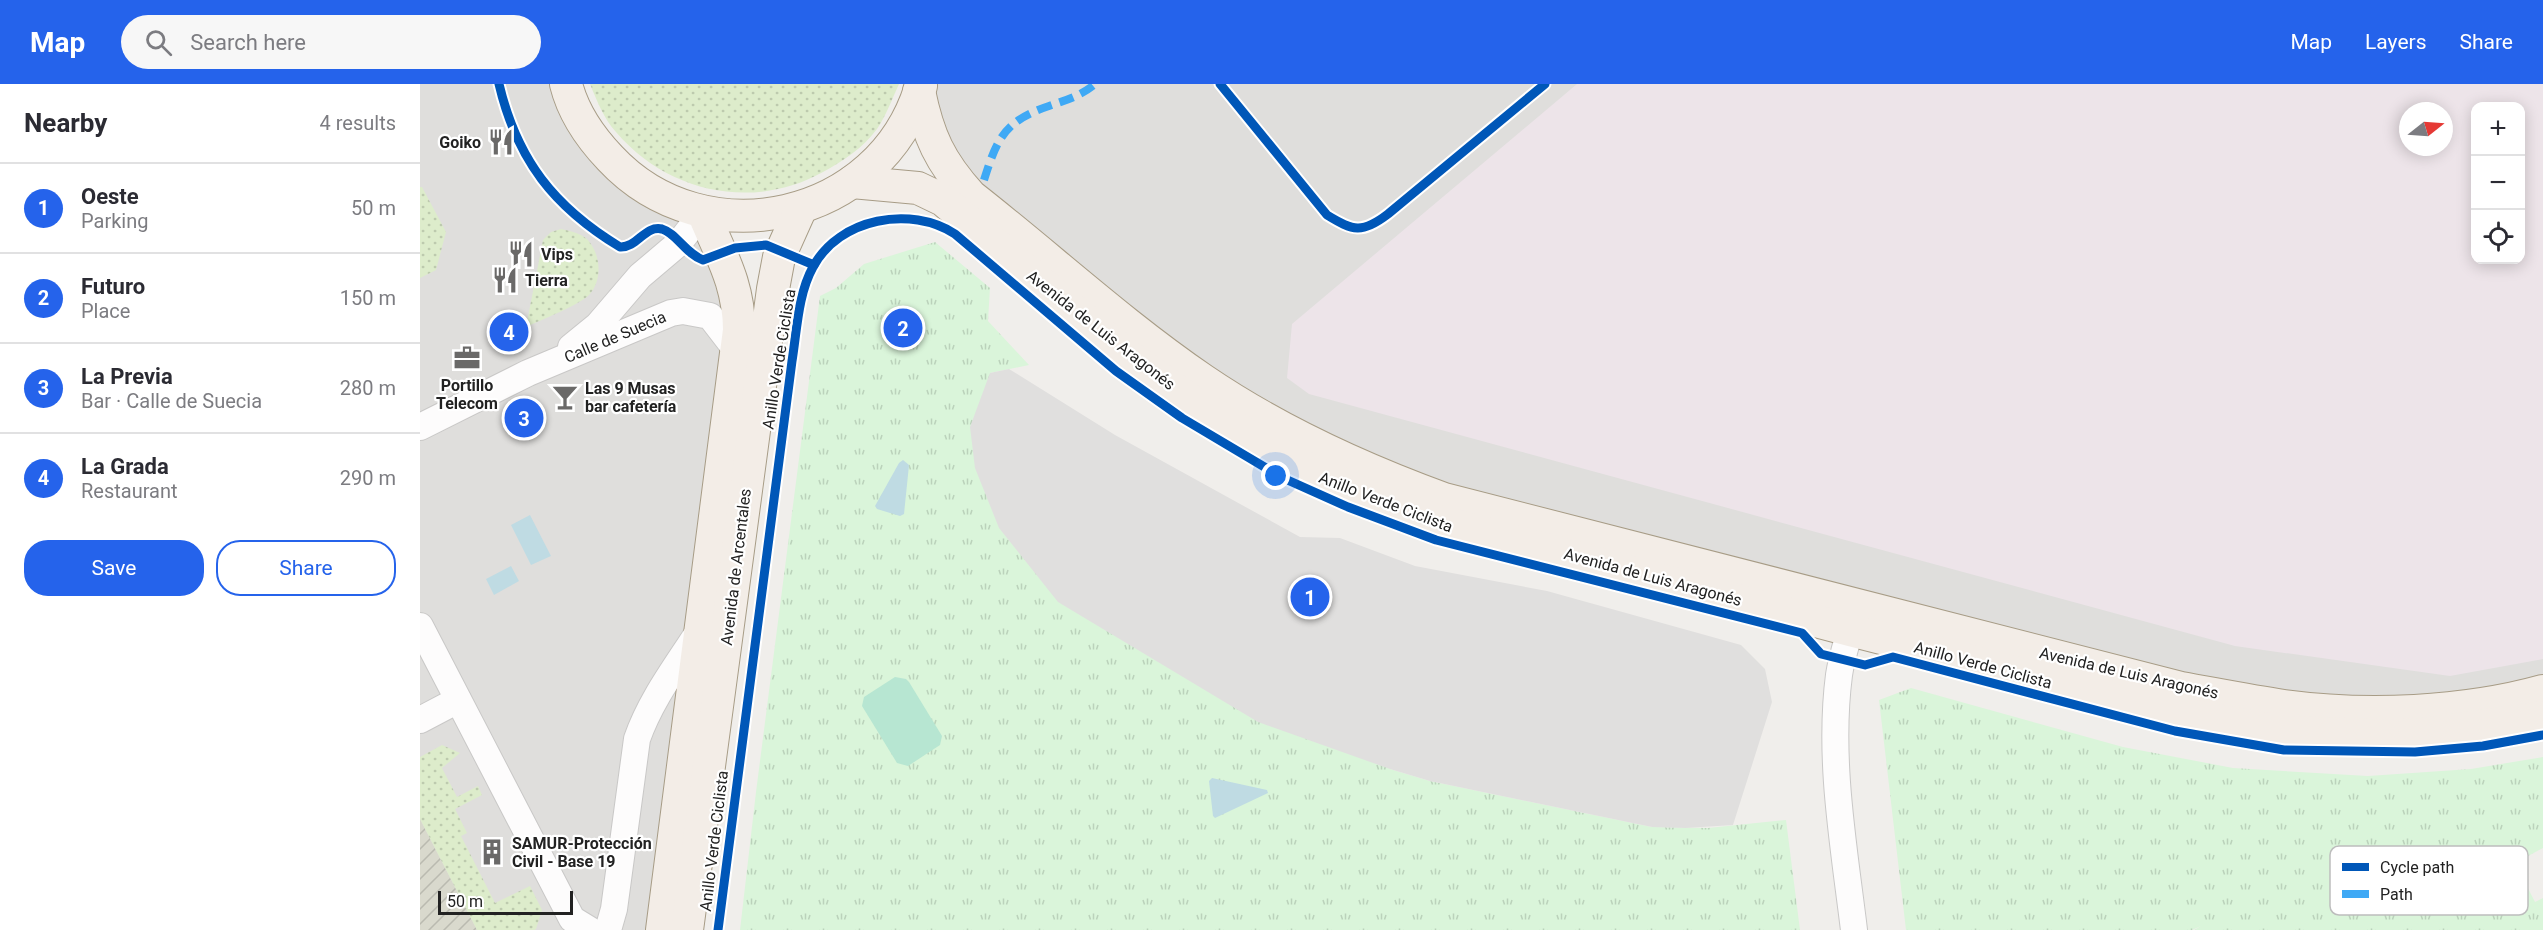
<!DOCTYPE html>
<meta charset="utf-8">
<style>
:root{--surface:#fff;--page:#f7f7f7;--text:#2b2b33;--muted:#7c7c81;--line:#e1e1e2;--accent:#2563eb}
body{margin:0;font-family:Roboto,sans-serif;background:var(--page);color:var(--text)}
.controls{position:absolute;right:18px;top:18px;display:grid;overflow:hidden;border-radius:12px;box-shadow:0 3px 15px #0003}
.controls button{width:54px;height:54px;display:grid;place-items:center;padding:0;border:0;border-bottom:2px solid var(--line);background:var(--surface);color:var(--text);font:30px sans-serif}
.compass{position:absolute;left:1979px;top:18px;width:54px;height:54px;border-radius:50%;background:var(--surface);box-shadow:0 3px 15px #0003;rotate:73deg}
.scale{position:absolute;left:18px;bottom:15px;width:135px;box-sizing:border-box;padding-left:6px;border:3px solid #222;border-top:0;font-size:16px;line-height:21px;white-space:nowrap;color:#222;-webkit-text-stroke:4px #fff;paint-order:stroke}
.you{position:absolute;left:856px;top:392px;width:21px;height:21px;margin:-15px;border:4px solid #fff;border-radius:50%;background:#1a73e8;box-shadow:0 0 0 9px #1a73e833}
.badge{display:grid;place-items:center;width:39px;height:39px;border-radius:50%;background:var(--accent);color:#fff;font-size:20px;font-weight:700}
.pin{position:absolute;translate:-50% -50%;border:3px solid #fff;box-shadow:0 2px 6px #0006}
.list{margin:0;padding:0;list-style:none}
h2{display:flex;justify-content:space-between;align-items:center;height:78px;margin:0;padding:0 24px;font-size:26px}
h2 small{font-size:20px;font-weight:400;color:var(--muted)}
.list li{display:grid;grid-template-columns:39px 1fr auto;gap:18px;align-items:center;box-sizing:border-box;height:90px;padding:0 24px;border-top:2px solid var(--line)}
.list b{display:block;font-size:22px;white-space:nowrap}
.list p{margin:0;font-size:20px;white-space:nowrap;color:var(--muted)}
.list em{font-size:20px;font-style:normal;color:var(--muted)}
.actions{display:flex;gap:12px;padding:18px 24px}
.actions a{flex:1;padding:14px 0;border:2px solid var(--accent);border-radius:24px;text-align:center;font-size:21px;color:var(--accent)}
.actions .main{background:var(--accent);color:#fff}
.icon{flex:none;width:33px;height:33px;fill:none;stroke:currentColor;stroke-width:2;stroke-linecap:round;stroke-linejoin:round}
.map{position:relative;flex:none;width:2123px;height:846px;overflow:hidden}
header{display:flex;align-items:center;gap:36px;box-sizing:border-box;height:84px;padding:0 30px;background:var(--accent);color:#fff}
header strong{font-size:28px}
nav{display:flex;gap:33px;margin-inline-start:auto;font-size:21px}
.search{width:420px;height:54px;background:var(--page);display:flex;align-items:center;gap:15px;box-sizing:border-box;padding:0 21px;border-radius:33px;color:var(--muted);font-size:22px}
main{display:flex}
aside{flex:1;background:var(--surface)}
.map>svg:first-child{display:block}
.residential{fill:#dfdedc;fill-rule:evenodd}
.railway{fill:#ede4e9;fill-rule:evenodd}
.construction{fill:url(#construction-furrows)}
.grass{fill:url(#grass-dots)}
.park{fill:url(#park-tufts)}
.pitch{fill:#b7e6d2}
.parking{fill:#e0dfde}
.water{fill:#bfdbe3}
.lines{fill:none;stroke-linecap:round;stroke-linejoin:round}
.minor-casing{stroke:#c9c8c7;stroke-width:28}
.major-casing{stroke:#a79c86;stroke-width:34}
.minor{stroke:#fdfcfc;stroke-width:26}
.major{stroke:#f3ede7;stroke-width:32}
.quiet{stroke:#3fa9f5;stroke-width:8;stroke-dasharray:15 8;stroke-linecap:butt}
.cycleway-casing{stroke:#fff;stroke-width:13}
.cycleway{stroke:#0057b8;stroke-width:9}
.labels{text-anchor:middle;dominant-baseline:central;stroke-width:4.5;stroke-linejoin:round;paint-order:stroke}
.poi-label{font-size:16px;font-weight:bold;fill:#222;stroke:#fff;text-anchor:start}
.street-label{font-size:16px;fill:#222;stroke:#fff}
.key{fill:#fff;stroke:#bdbdbd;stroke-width:1.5}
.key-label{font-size:16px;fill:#222}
</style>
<header>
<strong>Map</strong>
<div class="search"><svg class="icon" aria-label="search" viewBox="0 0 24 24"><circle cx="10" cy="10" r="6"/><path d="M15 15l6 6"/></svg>Search here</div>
<nav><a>Map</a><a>Layers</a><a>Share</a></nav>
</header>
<main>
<aside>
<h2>Nearby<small>4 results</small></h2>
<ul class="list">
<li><span class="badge">1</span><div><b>Oeste</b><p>Parking</p></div><em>50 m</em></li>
<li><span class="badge">2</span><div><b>Futuro</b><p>Place</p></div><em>150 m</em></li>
<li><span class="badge">3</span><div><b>La Previa</b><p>Bar · Calle de Suecia</p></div><em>280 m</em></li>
<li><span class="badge">4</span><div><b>La Grada</b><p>Restaurant</p></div><em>290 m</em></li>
</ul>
<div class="actions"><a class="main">Save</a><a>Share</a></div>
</aside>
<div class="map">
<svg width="2123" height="846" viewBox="0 0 2123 846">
<defs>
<pattern id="construction-furrows" width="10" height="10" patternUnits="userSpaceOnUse" patternTransform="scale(1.5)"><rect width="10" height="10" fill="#d9d9cd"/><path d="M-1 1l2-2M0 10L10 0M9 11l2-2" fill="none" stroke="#babab0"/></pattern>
<pattern id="grass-dots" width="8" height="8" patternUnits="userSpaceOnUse" patternTransform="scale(1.5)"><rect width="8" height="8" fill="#ddeccb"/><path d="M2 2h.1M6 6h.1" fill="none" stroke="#bdcaae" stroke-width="1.8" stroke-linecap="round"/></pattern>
<pattern id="park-tufts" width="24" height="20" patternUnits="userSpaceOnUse" patternTransform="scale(1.5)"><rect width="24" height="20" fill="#daf5da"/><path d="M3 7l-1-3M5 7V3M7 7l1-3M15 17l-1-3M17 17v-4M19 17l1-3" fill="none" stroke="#bbd2bb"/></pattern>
</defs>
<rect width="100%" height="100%" fill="#f0eeeb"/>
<!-- residential -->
<g class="residential">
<polygon points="0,0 146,0 159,32 255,119 311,191 242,846 0,846"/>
<path d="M501,0H2123V607L1928,627L1224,466L882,355L564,121ZM2056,22H2100V176H2056ZM1988,27H2024V63H1988Z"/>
</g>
<!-- railway -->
<path class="railway" d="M1157,0H2123V575L2030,592L1815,562L889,310L867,294L872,240ZM2056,22H2100V176H2056ZM1988,27H2024V63H1988Z"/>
<!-- construction -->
<polygon class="construction" points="0,735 57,846 0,846"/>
<!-- grass -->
<g class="grass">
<path d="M170,0H479C472,15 466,32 457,45C444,63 422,78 403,88C333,127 248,109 196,48C184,35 177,17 170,0Z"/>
<polygon points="0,103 2,103 26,148 16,186 0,194"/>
<path d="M141,145C150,147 160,149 167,155C181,170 183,196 169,211C159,221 121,236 106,243L123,156L131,148Z"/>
<polygon points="22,661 40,669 22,684 37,713 58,702 62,711 35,725 47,749 41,752 75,819 110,802 122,826 116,845 114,846 57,846 0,735 0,673"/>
</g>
<!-- park -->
<g class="park">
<polygon points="515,158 570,204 568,237 609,281 570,289 970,685 1010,697 1232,743 1288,744 1366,736 1380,846 320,846 336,708 400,212 416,204 444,180"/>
<polygon points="1491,604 1703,663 1813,684 1948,692 2051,685 2123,673 2123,764 2095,779 2115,818 2123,814 2123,846 1774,846 1781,842 1772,846 1486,846 1459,616"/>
</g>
<!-- pitch -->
<polygon class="pitch" points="475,593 486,595 489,598 522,652 520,661 488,682 477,679 442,622 444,613"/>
<!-- parking -->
<polygon class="parking" points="589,285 695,351 880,453 920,454 995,482 1127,507 1321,561 1345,585 1352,618 1313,741 1266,744 1232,743 1010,697 970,685 838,638 638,518 579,444 555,384 550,343 570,289"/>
<!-- water -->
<g class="water">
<polygon points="483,376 489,381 484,430 480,432 457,425 455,422 479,379"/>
<polygon points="110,431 131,472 111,481 91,441"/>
<polygon points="91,482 99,497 74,511 66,495"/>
<polygon points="792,694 847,706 848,709 795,734 793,732 789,697"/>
</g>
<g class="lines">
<!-- minor casing -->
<g class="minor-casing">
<g id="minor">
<polyline points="151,263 178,241 220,192 259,159 283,128"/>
<polyline points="0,343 108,289 251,229 263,227 290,232 317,267"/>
<polyline points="0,542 152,835 170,846"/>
<polyline points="0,636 38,616"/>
<path d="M188,846L194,825L217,655C231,615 256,583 279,547"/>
<path d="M1434,846C1424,763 1408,675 1419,591C1422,570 1430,550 1435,529"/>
</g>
</g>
<!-- major casing -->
<g class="major-casing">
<g id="major">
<path d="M146,0C153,28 170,53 190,74C285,176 461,137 501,2"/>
<path d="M499,7C508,52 520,78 551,112C629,173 701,240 783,296C858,347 939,384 1024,415L1761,604C1795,610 1830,617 1864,622C1946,633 2044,629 2123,607"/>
<polyline points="432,98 498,104 523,116 709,272 772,317 870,376 952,413 1020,437 1430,546 1757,629 1865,648 1929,650 1993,651 2123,633"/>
<path d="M242,846L319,246C319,199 300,170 283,128"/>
<polyline points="267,846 353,205 359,173 381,124"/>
</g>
</g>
<!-- minor -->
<use href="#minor" class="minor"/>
<!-- major -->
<use href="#major" class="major"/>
<!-- quiet -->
<path class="quiet" d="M564,96C577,55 584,37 629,22C646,16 661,12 675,0"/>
<!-- cycleway casing -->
<g class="cycleway-casing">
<g id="cycleway">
<path d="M79,0C97,76 134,123 200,163C217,164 225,141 242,145C256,149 266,170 283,176L315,164L346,161L394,181"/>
<path d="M800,0L907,131C933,147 942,150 968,130L1125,0"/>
<path d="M298,846L372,277C377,246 378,210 393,183C419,134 491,121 535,150L696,287L762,334L863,394L928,423L1016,456L1382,549L1401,570L1445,581L1473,573L1755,647L1864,666L1995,668L2063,662L2123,651"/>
</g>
</g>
<!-- cycleway -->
<use href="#cycleway" class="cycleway"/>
</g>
<!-- icons -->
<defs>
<g id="restaurant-bare" transform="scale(2.07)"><path d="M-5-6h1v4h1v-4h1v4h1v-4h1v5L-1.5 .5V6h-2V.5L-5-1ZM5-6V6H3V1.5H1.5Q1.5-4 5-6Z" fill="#6a6968" stroke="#fff" stroke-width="2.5" paint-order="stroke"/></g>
<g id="office-bare" transform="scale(2.07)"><path d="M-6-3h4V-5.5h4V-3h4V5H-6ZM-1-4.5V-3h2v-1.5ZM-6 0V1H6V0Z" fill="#6a6968" stroke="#fff" stroke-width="2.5" paint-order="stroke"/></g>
<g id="bar-bare" transform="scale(2.07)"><path d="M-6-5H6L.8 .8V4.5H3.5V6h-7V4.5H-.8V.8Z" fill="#6a6968" stroke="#fff" stroke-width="2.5" paint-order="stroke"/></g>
<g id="building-bare" transform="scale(2.07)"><path d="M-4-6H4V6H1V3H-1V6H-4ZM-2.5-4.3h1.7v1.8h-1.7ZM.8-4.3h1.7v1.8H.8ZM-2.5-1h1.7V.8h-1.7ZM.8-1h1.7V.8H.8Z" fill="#6a6968" stroke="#fff" stroke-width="2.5" paint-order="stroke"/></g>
</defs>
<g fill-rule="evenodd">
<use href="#restaurant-bare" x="81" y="58"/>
<use href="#restaurant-bare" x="101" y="170"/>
<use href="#restaurant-bare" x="85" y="196"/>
<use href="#office-bare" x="47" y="274"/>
<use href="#bar-bare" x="145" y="313"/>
<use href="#building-bare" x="72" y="768"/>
</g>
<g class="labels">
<!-- poi labels -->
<g class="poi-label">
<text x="61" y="58" text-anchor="end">Goiko</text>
<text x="121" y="170">Vips</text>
<text x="105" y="196">Tierra</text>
<text x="47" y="301" text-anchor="middle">Portillo<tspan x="47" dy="18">Telecom</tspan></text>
<text x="165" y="304">Las 9 Musas<tspan x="165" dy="18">bar cafetería</tspan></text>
<text x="92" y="759">SAMUR-Protección<tspan x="92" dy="18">Civil - Base 19</tspan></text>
</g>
<!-- street labels -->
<g class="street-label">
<text transform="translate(681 246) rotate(38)">Avenida de Luis Aragonés</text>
<text transform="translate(195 253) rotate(-23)">Calle de Suecia</text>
<text transform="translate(359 275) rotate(-81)">Anillo Verde Ciclista</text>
<text transform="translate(966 418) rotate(21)">Anillo Verde Ciclista</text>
<text transform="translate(316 483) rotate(-83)">Avenida de Arcentales</text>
<text transform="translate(1233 493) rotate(15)">Avenida de Luis Aragonés</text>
<text transform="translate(1563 581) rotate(15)">Anillo Verde Ciclista</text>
<text transform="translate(1709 589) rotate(13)">Avenida de Luis Aragonés</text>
<text transform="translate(294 757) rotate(-83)">Anillo Verde Ciclista</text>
</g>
</g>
<!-- legend -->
<rect x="1910" y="762" width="198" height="69" rx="9" class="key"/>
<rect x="1922" y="779" width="27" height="8" fill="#0057b8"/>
<rect x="1922" y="806" width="27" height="8" fill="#3fa9f5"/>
<g class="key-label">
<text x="1960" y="789">Cycle path</text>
<text x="1960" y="816">Path</text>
</g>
</svg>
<div class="controls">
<button>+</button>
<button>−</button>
<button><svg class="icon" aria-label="locate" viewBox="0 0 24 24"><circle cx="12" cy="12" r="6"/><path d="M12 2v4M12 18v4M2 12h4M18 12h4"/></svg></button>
</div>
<svg class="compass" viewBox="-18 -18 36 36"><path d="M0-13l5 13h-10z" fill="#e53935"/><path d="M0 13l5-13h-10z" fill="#7c7c81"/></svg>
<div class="scale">50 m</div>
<div class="you"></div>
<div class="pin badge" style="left:890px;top:513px">1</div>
<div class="pin badge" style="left:483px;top:244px">2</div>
<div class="pin badge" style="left:104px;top:334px">3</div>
<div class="pin badge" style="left:89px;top:248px">4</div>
</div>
</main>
